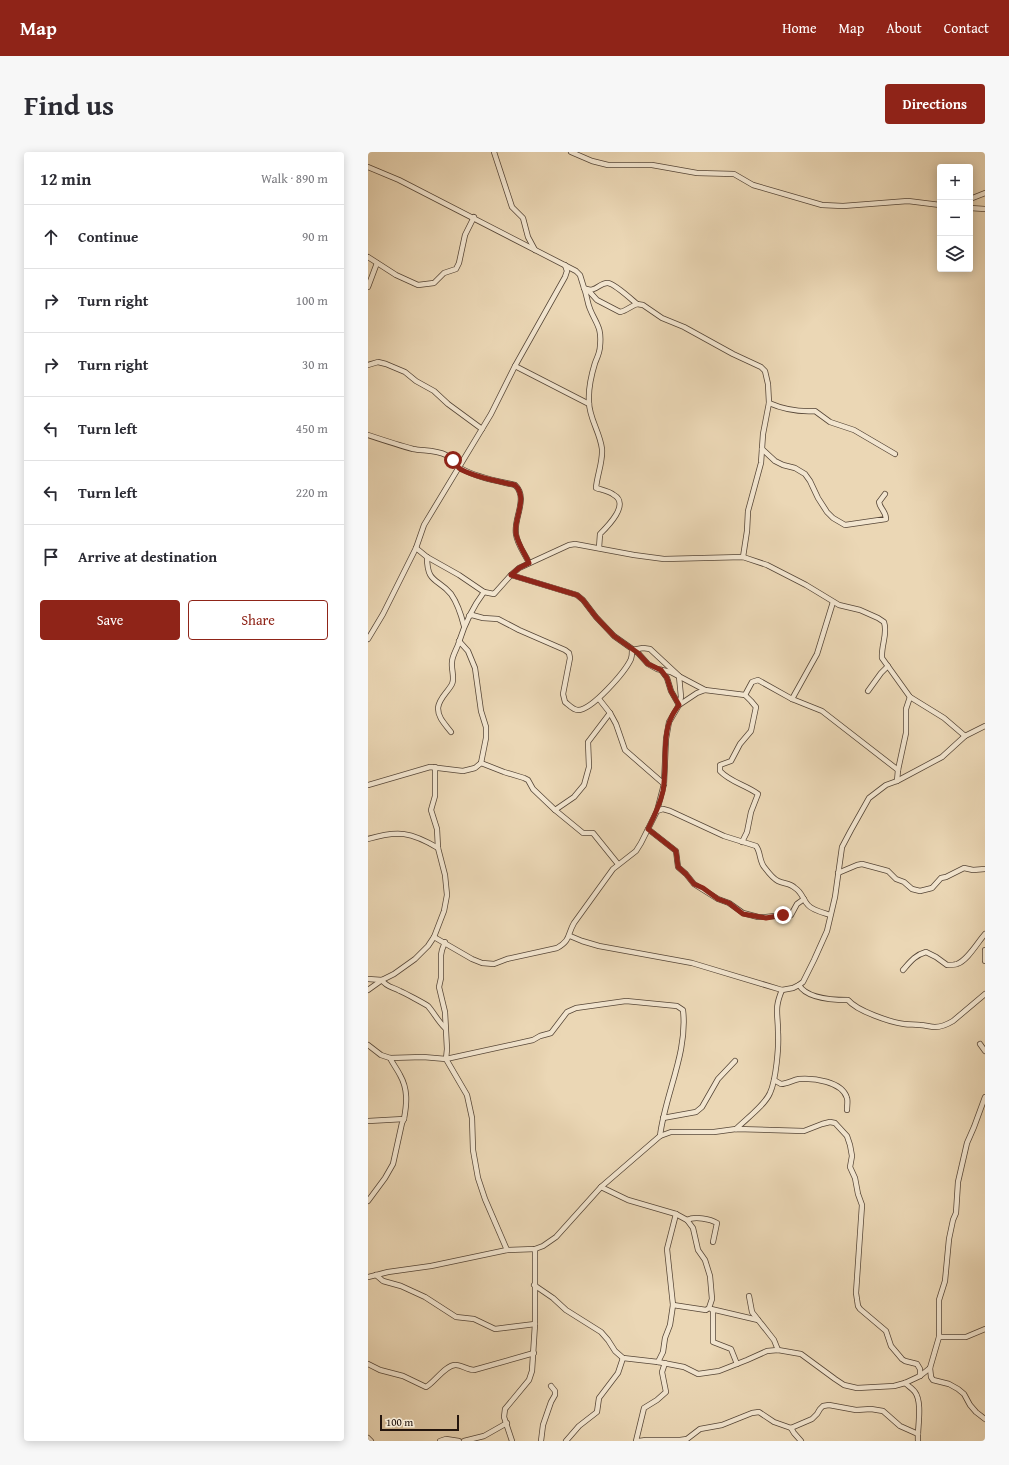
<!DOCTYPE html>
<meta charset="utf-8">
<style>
:root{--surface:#fff;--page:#f7f7f7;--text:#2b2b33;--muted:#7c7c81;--line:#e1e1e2;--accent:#8f2418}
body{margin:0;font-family:"Gentium Book Plus",serif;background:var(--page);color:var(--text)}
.controls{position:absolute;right:12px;top:12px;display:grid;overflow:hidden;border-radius:4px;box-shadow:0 2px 10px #0003}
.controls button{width:36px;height:36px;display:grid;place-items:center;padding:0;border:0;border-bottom:1px solid var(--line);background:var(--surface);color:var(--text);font:20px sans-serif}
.scale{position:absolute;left:12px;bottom:10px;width:79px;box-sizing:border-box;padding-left:4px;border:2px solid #24150d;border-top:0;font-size:11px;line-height:14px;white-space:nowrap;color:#24150d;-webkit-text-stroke:3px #f2e5cf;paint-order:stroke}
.stop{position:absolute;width:12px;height:12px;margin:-9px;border:3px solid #8f2418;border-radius:50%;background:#fff}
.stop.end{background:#8f2418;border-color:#fff;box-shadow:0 1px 4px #0008}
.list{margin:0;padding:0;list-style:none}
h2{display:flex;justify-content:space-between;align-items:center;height:52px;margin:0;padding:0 16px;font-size:17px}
h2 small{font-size:13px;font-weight:400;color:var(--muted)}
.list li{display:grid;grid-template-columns:26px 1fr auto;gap:12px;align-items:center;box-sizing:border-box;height:64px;padding:0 16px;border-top:1px solid var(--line)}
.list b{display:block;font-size:15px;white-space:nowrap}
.list em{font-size:13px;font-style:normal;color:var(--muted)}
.actions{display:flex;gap:8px;padding:12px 16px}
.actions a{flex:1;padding:9px 0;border:1px solid var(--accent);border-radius:4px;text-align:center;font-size:14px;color:var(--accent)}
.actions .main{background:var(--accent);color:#fff}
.icon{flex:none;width:22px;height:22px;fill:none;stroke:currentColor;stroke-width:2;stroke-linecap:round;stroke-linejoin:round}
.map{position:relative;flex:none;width:617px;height:1289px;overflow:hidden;border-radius:4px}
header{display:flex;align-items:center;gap:24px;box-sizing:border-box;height:56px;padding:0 20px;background:var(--accent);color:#fff}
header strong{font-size:19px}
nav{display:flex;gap:22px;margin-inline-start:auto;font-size:14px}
.intro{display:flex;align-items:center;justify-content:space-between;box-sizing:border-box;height:96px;padding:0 24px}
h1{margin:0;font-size:28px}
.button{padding:10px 18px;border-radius:4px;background:var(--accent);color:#fff;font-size:14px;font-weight:700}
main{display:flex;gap:24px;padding:0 24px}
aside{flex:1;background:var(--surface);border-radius:4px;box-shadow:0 2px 10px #0003}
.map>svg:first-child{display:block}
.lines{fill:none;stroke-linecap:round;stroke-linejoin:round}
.minor-casing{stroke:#564637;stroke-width:6}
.minor{stroke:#f2e5cf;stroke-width:4.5}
.route{stroke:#8f2418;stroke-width:5}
</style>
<header>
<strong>Map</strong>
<nav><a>Home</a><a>Map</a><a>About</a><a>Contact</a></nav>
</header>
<div class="intro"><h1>Find us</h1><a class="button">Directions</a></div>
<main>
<aside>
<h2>12 min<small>Walk · 890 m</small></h2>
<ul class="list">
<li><svg class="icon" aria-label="ahead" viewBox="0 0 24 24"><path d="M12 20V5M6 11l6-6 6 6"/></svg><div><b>Continue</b></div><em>90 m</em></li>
<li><svg class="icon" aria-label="right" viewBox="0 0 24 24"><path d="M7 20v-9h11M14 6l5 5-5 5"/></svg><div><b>Turn right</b></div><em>100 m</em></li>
<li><svg class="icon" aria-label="right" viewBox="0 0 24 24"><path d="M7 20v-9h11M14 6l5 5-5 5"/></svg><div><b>Turn right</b></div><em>30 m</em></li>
<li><svg class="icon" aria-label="left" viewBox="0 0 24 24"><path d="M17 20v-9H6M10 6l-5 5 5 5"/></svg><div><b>Turn left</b></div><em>450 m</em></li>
<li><svg class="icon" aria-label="left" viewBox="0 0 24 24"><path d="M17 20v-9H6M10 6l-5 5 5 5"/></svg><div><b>Turn left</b></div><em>220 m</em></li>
<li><svg class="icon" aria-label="arrive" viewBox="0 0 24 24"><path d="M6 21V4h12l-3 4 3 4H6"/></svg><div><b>Arrive at destination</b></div></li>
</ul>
<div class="actions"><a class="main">Save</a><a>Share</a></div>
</aside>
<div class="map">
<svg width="617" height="1289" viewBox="0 0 617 1289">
<rect width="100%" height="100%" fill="#ebd7b5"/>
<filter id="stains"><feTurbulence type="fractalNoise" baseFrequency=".005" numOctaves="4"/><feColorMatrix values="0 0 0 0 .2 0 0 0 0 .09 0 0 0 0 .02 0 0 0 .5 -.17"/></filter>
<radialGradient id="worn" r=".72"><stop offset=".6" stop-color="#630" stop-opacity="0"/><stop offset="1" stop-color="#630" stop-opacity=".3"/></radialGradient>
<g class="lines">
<!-- minor casing -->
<g class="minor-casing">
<g id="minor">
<polyline points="126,0 144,55 155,66 160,85 167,98"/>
<polyline points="203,0 224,9 240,13 284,13 329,21 366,22 385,33 454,53 475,54 540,49 572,53"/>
<path d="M0,15L31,28L208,119L212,123L216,136C228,142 231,130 240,131C247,132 263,147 269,152L275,153L294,166L316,175L365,202L393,215L397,219L400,232L401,251L395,282L393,311L380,359L379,379L375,405"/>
<polyline points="602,47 617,41"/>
<polyline points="602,56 617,57"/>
<polyline points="0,105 28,123 50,133 66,131 76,121 88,117 91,111 97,83 106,65"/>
<polyline points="0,135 9,111"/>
<path d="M216,136C219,143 219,150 222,157C228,172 234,175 232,194C232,200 229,206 227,211C223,224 220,236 221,250C221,266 232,280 234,297C235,310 229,323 228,336C234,338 241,339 246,343C262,352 240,374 232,382L231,396"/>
<path d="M220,138L229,148L252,160C258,159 263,154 269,152"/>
<polyline points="0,213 10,210 18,212 37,220 48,229 66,239 80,252 114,277"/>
<polyline points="147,214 221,252"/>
<path d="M401,251C417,258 430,260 447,259L462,270L486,278L527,302"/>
<path d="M0,283C15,288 30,293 45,297C55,299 68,298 78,303C85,306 87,314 94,317C110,326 130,329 147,333C161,346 145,367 148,382C149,392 157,402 161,411"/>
<path d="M394,297L407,309L415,313L427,316L437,322L442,329L450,346L459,360L465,366L477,373L518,367C518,359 512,357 511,350L517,342"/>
<path d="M48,396L59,405L91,423L116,440L126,442L143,423L151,416L201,393L207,392L266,403L296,407L375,405L399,413L438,433L471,453L492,458L510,466L516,470C520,482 513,493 514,506L542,545L576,566L597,584L617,574"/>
<path d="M59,405C59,432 70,426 83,442C90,452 93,462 96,474"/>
<polyline points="143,423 209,443 215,448 228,465 246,484 270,501 280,512 289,517 303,520 337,538 377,543 384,530 390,528 424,547 454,559 530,618"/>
<polyline points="0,487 15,462 48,396 56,373 123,262 147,214 197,125 199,119 197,113"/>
<polyline points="293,518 299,526 303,539 311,553 329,541 337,538"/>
<polyline points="500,539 513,521 520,514"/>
<polyline points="231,547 242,561 248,572 257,598 296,632"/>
<polyline points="424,547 449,502 465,450"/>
<path d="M83,580C77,572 70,566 70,556C71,546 80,540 84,532C87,526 83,517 84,510C84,504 89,497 91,490C97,471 104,456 116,440"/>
<polyline points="113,611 136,620 156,626 160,628 165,637 187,658 215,681 225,681 250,712"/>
<polyline points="529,629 574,605 597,584"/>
<polyline points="0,633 62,615 95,619 107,616 113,611 118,586 118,575 113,559 107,516 100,499 91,489"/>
<polyline points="187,658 206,645 216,633 221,615 220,590 242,561"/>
<path d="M289,659L295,657L302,659L356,684L388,694C393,700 391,710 397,716C400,720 406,727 410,729C416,732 422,731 427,736C434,740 435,748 440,753C444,758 456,761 462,763"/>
<polyline points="280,677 308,699 310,715 318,722 326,732 350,747 361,751 375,761 390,765 398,765 415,763 421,764 423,763 429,752 436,747"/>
<path d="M0,687C30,678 43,680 70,696"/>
<path d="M374,690L379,680L383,660L390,642C378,633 362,630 352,619V613L363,609L372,592L383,579L388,555L383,549L377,543"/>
<polyline points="470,721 489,713 494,712 520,719 528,727 536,730 544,737 552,739 564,736 573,726 578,725 596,716 605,718 617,717"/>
<polyline points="202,784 214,789 231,794 324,811 414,838 425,836 431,833 435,830 446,808 459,779 467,745 474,695 483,678 501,646 518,633 529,629 530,618 538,581 538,557 542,545"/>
<path d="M66,785L104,807L114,811L126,812L139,807L189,796C203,788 199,783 206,771L245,717L268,699L273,691L289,659L296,632L298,587L301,570L311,553L313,545L311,524L282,497L275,496L264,498C264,500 264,504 263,507C257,520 224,558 210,558C205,558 201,553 197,550L195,542L202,506L201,501L197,498L151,478L130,467L115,466L104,463L101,464"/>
<polyline points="77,790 74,798 73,803 73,826 71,835 77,860 79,897 78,907 99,943 104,966 105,998 110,1026 117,1047 139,1098"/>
<polyline points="617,798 617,809"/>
<path d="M535,818C542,810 547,803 558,800L568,805L579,813C582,813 586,813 589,812C600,808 609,791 617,782"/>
<polyline points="0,827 14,828 26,822 47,807 60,794 66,785 76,759 79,743 77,723 70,696 69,677 63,658 67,644 67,615"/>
<path d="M431,833C439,847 466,848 480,848C489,859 522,870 536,872C542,873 547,872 552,873C557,873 562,875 567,875C573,875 580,872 585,869L617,842"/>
<path d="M0,838L14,828C18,835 25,835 32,839C37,841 57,852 60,854C66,861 70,869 77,876"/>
<polyline points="612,892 617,899"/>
<path d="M0,893L13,903L22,906L55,905L78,907L165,888L172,884L183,881L199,860L208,856L258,849L309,854L315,858C320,901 297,942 292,984"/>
<path d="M406,928L413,932C419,932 425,928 431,927C445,926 474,929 479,946C480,949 479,954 479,958"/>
<polyline points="617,945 606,975 599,991 590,1030 588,1061 585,1068 581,1087 577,1129 571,1148 571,1185 562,1216 563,1225 565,1228 581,1232 590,1237 596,1242 602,1253 608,1260 617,1267"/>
<polyline points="295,966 328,960 334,955 350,927 367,909"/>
<path d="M0,969L36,967C39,951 40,937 32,923C29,917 25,912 22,906"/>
<path d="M368,977C378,967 397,953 402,941C408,928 411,895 410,880C410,861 406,857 414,838"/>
<polyline points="233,1035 260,1048 308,1062 319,1068 325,1076 330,1098 337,1108 342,1124 344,1147 341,1156 338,1158 305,1153"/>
<polyline points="0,1049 17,1026 25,1012 34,971 36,967"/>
<path d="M319,1068C327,1064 342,1067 349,1071L345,1090"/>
<polyline points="8,1123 15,1129 33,1134 57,1145 88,1165 106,1167 127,1177 167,1172"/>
<polyline points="0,1125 20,1120 63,1114 139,1098 167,1097 175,1094 188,1085 233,1035 292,984 303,980 346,980 368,977 436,979 454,972 462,970 467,971 479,984 482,993 484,1004 482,1015 487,1026 490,1042 494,1053 488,1141 490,1154 492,1157 518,1179 523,1194 534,1207 537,1209 549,1212 552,1217 552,1224"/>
<polyline points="166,1133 185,1146 198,1158 233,1180 240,1188 247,1199 255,1206 290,1210 316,1215 330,1222 351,1219 379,1208 399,1199 410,1198 433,1202 467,1227 476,1233 489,1236 526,1234 537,1231 552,1224 562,1216"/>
<polyline points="381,1144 384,1160 406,1188 410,1198"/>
<polyline points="343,1157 390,1168"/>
<polyline points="345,1158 345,1190 363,1197 369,1212"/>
<polyline points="571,1185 598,1185 617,1177"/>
<polyline points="290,1210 295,1200 297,1186 302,1173 305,1153 299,1097 308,1062"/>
<path d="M0,1212L12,1218L35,1224L58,1235C66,1231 78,1212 88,1213C94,1213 99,1218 106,1218L166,1201"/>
<path d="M537,1231C540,1234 545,1237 547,1240C555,1251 549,1277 550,1289"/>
<polyline points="423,1276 426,1281 433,1289"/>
<polyline points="0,1286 3,1289"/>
<polyline points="72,1289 78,1287 91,1289"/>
<polyline points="96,1289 116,1284 139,1271"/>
<polyline points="144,1289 136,1265 137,1257 161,1228 164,1219 167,1172 167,1097"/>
<polyline points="173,1289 175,1273 183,1250 187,1243 187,1239 183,1234"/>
<polyline points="198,1289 211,1274 229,1260 231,1246 250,1221 255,1206"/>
<polyline points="268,1289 276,1256 289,1248 298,1240 294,1220 297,1211"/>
<polyline points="271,1289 278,1288 312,1288 319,1287 332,1277 354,1273 384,1261 391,1260 406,1270 423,1276 444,1267 449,1262 452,1257 455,1254 461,1253 488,1258 503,1257 515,1259 532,1274 550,1282"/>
</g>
</g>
<!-- minor -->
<use href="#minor" class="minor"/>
</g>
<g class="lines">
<!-- route -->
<path class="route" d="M85,308C87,310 89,314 91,316C101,324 133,330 147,333C161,346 145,367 148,382C150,392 157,402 161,411L151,416L143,423L209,443L215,448L228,465L246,484L270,501L280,512L293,518L299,526L303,539L311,553C308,557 305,561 303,566C294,584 299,618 295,639C292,652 286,665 280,677L308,699L310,715L318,722L326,732L335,736L350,747L361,751L375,762L398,766L415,763"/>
</g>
<rect width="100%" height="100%" filter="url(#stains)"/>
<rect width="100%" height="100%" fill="url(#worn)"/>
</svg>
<div class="controls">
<button>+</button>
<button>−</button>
<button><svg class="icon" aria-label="layers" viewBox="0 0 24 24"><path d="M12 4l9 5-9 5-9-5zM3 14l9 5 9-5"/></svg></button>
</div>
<div class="scale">100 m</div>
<div class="stop" style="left:85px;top:308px"></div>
<div class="stop end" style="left:415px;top:763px"></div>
</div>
</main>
